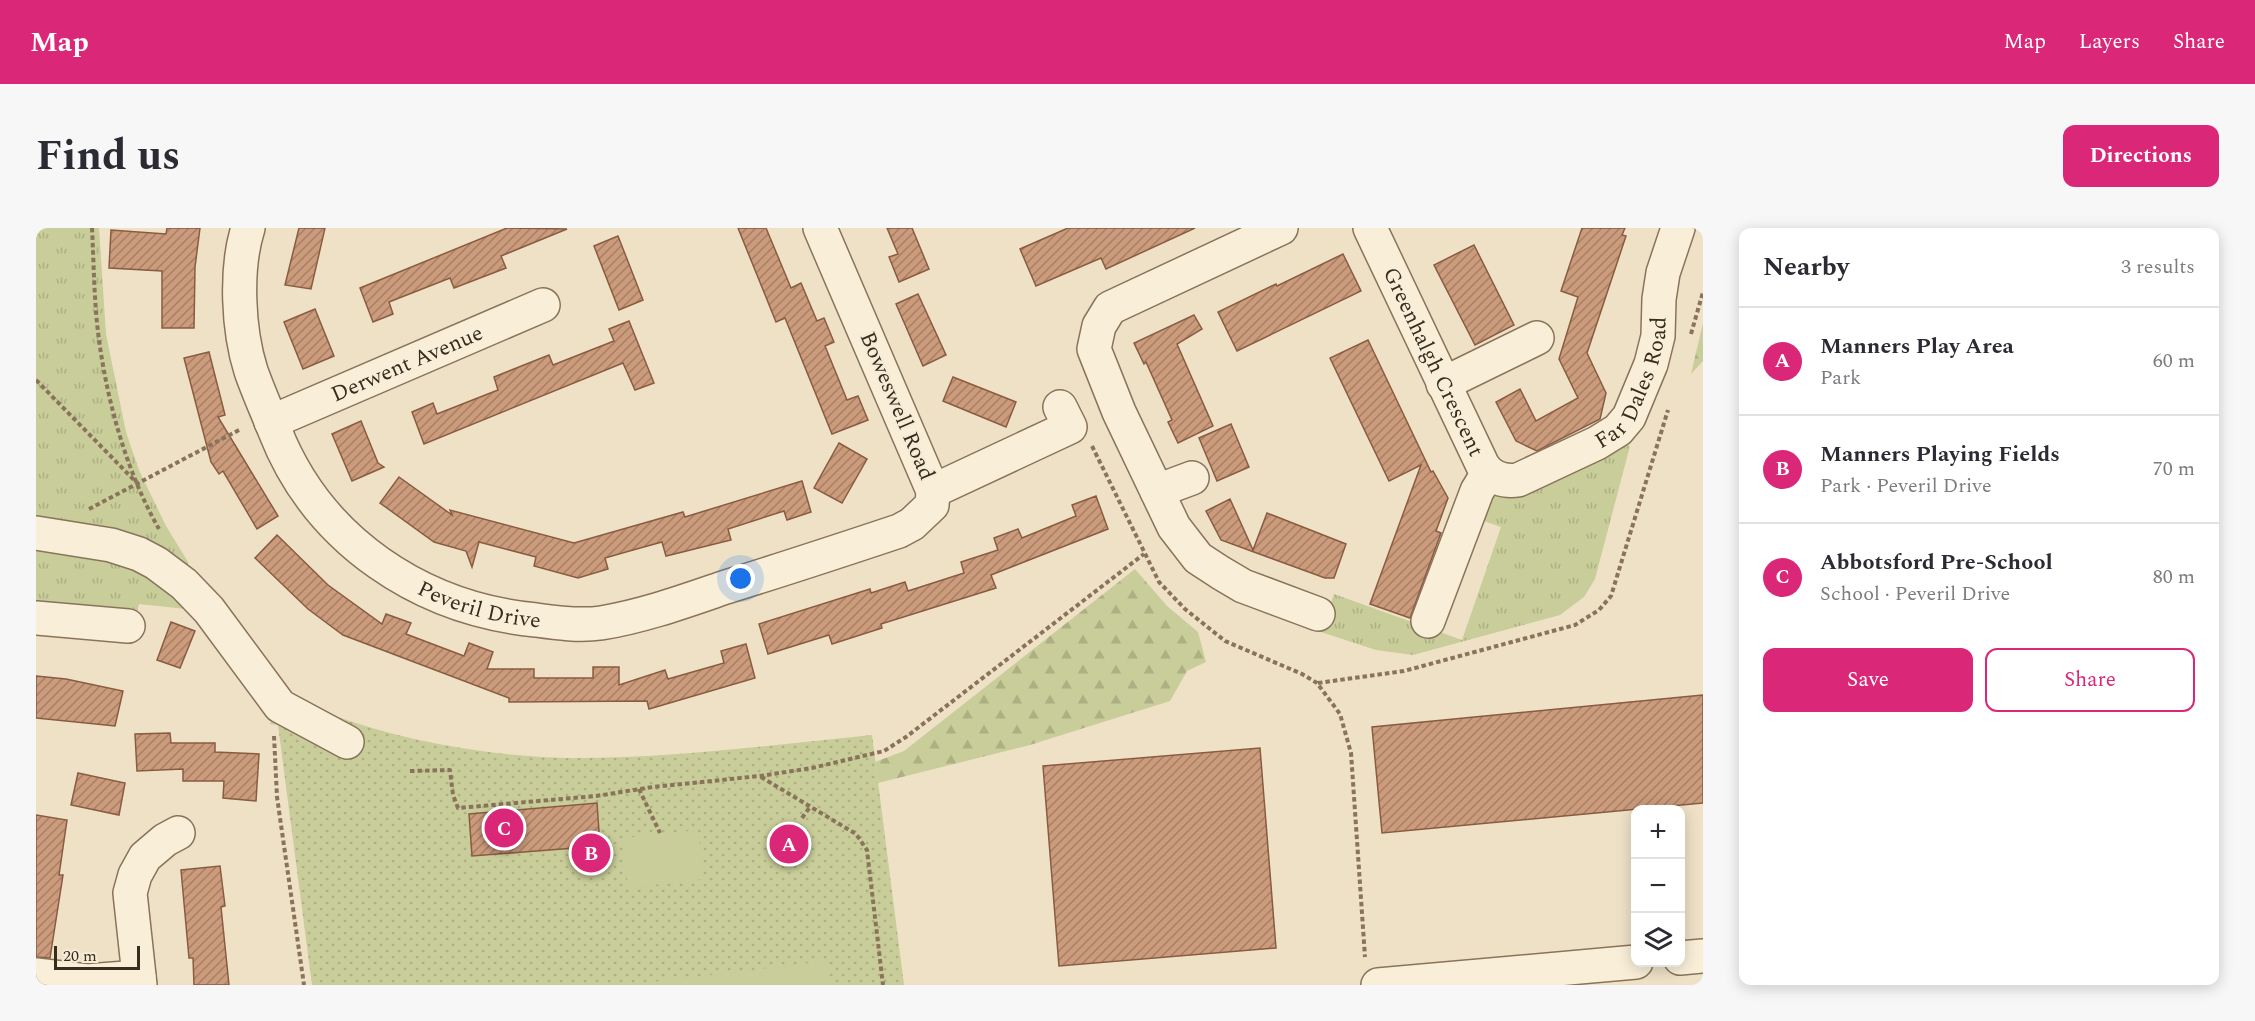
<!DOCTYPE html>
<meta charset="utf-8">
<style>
:root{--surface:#fff;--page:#f7f7f7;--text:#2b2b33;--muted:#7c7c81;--line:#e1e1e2;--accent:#db2777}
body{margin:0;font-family:Spectral,serif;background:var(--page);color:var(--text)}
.controls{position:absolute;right:18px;bottom:18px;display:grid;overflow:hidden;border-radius:12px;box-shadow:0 3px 15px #0003}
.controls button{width:54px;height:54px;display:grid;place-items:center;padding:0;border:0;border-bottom:2px solid var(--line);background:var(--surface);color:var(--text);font:30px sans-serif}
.scale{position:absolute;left:18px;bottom:15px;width:86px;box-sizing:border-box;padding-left:6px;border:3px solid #3a2b1f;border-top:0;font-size:16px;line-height:21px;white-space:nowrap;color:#3a2b1f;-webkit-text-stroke:4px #f6ecd5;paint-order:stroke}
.you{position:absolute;left:705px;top:351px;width:21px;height:21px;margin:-15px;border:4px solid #fff;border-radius:50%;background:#1a73e8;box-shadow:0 0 0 9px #1a73e833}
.badge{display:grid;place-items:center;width:39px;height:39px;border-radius:50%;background:var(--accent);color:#fff;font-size:20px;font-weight:700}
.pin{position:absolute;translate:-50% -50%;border:3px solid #fff;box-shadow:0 2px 6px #0006}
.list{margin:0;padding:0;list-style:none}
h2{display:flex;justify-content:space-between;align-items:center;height:78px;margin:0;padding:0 24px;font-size:26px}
h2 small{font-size:20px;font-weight:400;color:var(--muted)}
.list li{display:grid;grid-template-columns:39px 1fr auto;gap:18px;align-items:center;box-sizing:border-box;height:108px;padding:0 24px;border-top:2px solid var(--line)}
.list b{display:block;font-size:22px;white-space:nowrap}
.list p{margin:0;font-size:20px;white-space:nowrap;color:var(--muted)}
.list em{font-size:20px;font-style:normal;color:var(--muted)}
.actions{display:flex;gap:12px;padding:18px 24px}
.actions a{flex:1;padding:14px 0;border:2px solid var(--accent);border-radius:12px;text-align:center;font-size:21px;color:var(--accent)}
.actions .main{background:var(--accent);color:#fff}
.icon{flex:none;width:33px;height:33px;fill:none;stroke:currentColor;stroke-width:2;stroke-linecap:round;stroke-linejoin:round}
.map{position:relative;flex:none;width:1667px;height:757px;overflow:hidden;border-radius:12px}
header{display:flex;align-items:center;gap:36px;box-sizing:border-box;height:84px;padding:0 30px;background:var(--accent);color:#fff}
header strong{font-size:28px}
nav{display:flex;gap:33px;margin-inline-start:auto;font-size:21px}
.intro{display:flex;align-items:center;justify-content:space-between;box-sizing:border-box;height:144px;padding:0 36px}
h1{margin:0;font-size:42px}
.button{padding:15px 27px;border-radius:12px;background:var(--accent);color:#fff;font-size:21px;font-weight:700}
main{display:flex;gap:36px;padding:0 36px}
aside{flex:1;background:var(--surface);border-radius:12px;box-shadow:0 3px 15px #0003}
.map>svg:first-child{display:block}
.grass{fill:url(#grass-tufts)}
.forest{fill:url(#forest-firs)}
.park{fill:url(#park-dots)}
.garden{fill:#c8cd99}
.building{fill:url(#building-hatch);stroke:#895c41;stroke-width:1.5}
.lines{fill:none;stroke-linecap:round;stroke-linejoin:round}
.minor-casing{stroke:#8a735b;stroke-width:36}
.path{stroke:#8a735b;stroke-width:4;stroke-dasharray:4.5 3;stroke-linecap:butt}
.minor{stroke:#f9efd9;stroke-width:33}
.labels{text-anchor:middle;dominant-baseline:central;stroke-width:4.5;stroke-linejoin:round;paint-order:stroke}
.street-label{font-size:22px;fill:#3a2b1f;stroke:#f6ecd5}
</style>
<header>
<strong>Map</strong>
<nav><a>Map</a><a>Layers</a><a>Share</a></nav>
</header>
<div class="intro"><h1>Find us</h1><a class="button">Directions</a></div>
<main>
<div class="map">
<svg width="1667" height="757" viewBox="0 0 1667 757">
<defs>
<pattern id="grass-tufts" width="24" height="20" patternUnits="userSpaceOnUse" patternTransform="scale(1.5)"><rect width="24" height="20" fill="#c8cd99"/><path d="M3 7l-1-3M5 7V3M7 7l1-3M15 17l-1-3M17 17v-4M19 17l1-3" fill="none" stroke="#adb083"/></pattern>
<pattern id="forest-firs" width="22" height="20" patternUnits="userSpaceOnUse" patternTransform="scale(1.5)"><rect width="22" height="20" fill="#c8cd99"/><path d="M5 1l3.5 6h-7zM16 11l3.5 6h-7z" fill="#adb083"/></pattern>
<pattern id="park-dots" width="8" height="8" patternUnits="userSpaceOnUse" patternTransform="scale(1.5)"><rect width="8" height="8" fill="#c8cd99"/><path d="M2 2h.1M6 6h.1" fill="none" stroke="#adb083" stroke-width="1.8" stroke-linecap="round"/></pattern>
<pattern id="building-hatch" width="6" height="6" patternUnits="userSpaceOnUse" patternTransform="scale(1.5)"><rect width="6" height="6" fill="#cc9b7c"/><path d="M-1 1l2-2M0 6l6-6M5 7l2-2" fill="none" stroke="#a77f65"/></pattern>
</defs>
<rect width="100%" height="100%" fill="#eee1c6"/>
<!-- grass -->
<g class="grass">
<polygon points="0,0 63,0 70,106 90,204 103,242 130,298 152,334 150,381 103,376 100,388 0,378"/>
<polygon points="1586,216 1594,218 1559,351 1548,369 1524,387 1377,427 1340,422 1285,404 1298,366 1426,412 1465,299 1445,292 1453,269 1468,267"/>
</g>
<!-- forest -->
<g class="forest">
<polygon points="1667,95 1667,133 1655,146"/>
<polygon points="1099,341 1131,378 1162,404 1170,434 1151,443 1134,473 994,517 842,555 839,534 868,523"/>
</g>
<!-- park -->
<path class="park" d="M245,465C260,471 275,479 291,485C366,513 451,528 531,530C633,531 735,517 836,507L868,757H276L242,497L234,496Z"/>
<!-- garden -->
<g class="garden">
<polygon points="662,602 668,651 592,660 587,610"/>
<polygon points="791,733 794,757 591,757"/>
</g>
<!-- building -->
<g class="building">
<polygon points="131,0 164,0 159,39 158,100 126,100 126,43 73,40 75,2 130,6"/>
<polygon points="263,0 289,0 275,61 249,57"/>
<polygon points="471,0 531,1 465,28 470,40 418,60 414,50 353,74 357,86 337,94 324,60"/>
<polygon points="702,0 730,0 755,60 765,55 781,93 788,90 798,114 789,118 811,172 822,168 832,192 796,206 749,90 740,94"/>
<polygon points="851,0 876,0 893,41 863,54 853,29 862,26"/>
<polygon points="1032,0 1159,0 1070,41 1065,30 1000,58 984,21"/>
<polygon points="1546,0 1589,0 1586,7 1590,8 1551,125 1570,165 1564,191 1501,223 1480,213 1460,174 1484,161 1500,193 1542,170 1523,131 1542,69 1525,63"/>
<polygon points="582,8 607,72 583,82 558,18"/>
<polygon points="1438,17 1478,97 1439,117 1398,37"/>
<polygon points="1307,26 1325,63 1201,123 1182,84 1240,56 1241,58"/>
<polygon points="882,66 910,127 887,138 860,76"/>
<polygon points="279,81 298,128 267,141 248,94"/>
<polygon points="1158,87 1166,101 1141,116 1177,198 1142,215 1132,194 1136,192 1110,134 1108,136 1098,115"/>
<polygon points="593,93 618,155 599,162 587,135 388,216 376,184 397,175 401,186 462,162 458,149 513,127 517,137 578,113 573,101"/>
<polygon points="1332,112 1395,244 1397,243 1412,270 1400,303 1405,305 1374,390 1334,376 1385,237 1353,253 1294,130"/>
<polygon points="173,124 189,187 182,189 242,288 221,301 187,243 183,246 175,234 148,130"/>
<polygon points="917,149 980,174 970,199 907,173"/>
<polygon points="325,193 342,235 348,239 316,253 296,206"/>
<polygon points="1195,196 1213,239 1181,253 1163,210"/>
<polygon points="803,215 831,231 806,275 778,260"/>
<polygon points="363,249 416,287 414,282 538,315 647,284 649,289 766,253 775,284 751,292 748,283 692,301 695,312 630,328 626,314 597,322 569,330 572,341 542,350 498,338 500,329 443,314 436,339 430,323 398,314 344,275"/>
<polygon points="1060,268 1072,301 955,347 960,360 845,396 846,400 796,416 793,407 732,426 723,396 834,361 835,365 869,354 872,363 928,345 925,334 962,322 958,310 982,301 986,310 1040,288 1036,277"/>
<polygon points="1194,271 1217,322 1231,285 1310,316 1298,350 1289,350 1185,312 1170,283"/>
<polygon points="241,307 292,357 346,396 350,386 375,395 370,406 428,428 433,415 457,424 451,441 498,441 498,450 557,450 557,439 583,439 583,457 629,442 632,451 688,435 685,423 710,416 719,450 613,481 611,473 473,474 473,470 307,407 272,381 219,330"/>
<polygon points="135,394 159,403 144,440 121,432"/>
<polygon points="0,448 30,451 87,463 79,498 0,490"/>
<polygon points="1667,467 1667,575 1346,605 1336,499"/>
<polygon points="134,505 135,515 179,515 179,524 223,526 220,573 187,570 188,553 147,553 147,541 101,543 99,506"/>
<polygon points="1224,520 1240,720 1023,738 1007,538"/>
<polygon points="42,545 89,555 83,587 35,577"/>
<polygon points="561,575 564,618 436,628 433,586"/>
<polygon points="0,587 31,592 23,647 27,647 14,730 0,729"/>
<polygon points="184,638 189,678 185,679 193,757 158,757 157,730 153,730 145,642"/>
</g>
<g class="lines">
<!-- minor casing -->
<g class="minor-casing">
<g id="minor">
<path id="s1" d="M212,0C199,41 202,102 215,143C222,163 231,183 239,203C282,313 385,381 500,392C521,395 544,398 565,395C608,388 649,373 690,359C748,341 806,322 863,303L876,296L896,277L897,263L784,0"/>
<polyline points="1245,0 1074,80 1063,98 1058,121 1083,184 1138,299 1162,330 1185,345 1207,358 1282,386"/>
<path id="s2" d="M1334,0L1447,238C1455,250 1468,254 1482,252L1561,215L1582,202L1593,189L1615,136L1622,108L1623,71L1627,45L1642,0"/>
<polyline points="1407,156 1501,110"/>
<path id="s3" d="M235,194L507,77"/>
<polyline points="897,263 1034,199 1024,179"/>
<polyline points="1121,263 1156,250"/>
<polyline points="0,305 75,317 103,326 120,335 148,356 173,382 244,478 311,514"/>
<polyline points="0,390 92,398"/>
<polyline points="1392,393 1441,263 1452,245"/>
<polyline points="1644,730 1667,728"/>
<polyline points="0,747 51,753 103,749"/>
<polyline points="104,757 94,665 99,647 109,629 129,612 142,605"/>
<polyline points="1342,757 1600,734"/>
</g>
</g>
<!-- path -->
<g class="path">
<path d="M56,0C58,39 58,80 64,119C73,180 92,247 123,301"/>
<polyline points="1655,106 1667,64"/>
<polyline points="0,152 99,253"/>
<polyline points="1056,218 1123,354 1149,381 1189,413 1266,446 1281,455 1304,486 1315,525 1329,729"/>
<polyline points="53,281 205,201"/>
<polyline points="1282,455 1368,443 1539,397 1563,382 1575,368 1632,182"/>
<polyline points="238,508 241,569 268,757"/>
<polyline points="374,543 414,542 417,567 422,580 560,568 617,559 724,548 776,540 848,523 870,509 1108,326"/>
<polyline points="725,549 820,606 831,622 847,757"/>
<polyline points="603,561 624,605"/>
<polyline points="766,590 774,579"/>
</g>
<!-- minor -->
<use href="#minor" class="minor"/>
</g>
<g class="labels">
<!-- street labels -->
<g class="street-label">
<text stroke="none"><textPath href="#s2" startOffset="148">Greenhalgh Crescent</textPath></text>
<text stroke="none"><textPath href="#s3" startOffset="148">Derwent Avenue</textPath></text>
<text stroke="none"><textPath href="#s2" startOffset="464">Far Dales Road</textPath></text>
<text transform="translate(861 178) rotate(67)">Boweswell Road</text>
<text stroke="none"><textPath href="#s1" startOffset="490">Peveril Drive</textPath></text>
</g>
</g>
</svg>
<div class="controls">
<button>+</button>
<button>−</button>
<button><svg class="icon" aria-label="layers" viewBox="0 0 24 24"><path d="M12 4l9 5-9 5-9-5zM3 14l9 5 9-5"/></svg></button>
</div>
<div class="scale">20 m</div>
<div class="you"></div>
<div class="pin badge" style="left:753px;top:616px">A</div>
<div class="pin badge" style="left:555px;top:625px">B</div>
<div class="pin badge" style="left:468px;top:600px">C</div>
</div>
<aside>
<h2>Nearby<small>3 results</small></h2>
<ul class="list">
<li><span class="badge">A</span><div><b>Manners Play Area</b><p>Park</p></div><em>60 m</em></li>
<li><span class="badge">B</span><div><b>Manners Playing Fields</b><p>Park · Peveril Drive</p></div><em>70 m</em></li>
<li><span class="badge">C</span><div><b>Abbotsford Pre-School</b><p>School · Peveril Drive</p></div><em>80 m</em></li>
</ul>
<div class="actions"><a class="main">Save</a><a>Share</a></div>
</aside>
</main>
